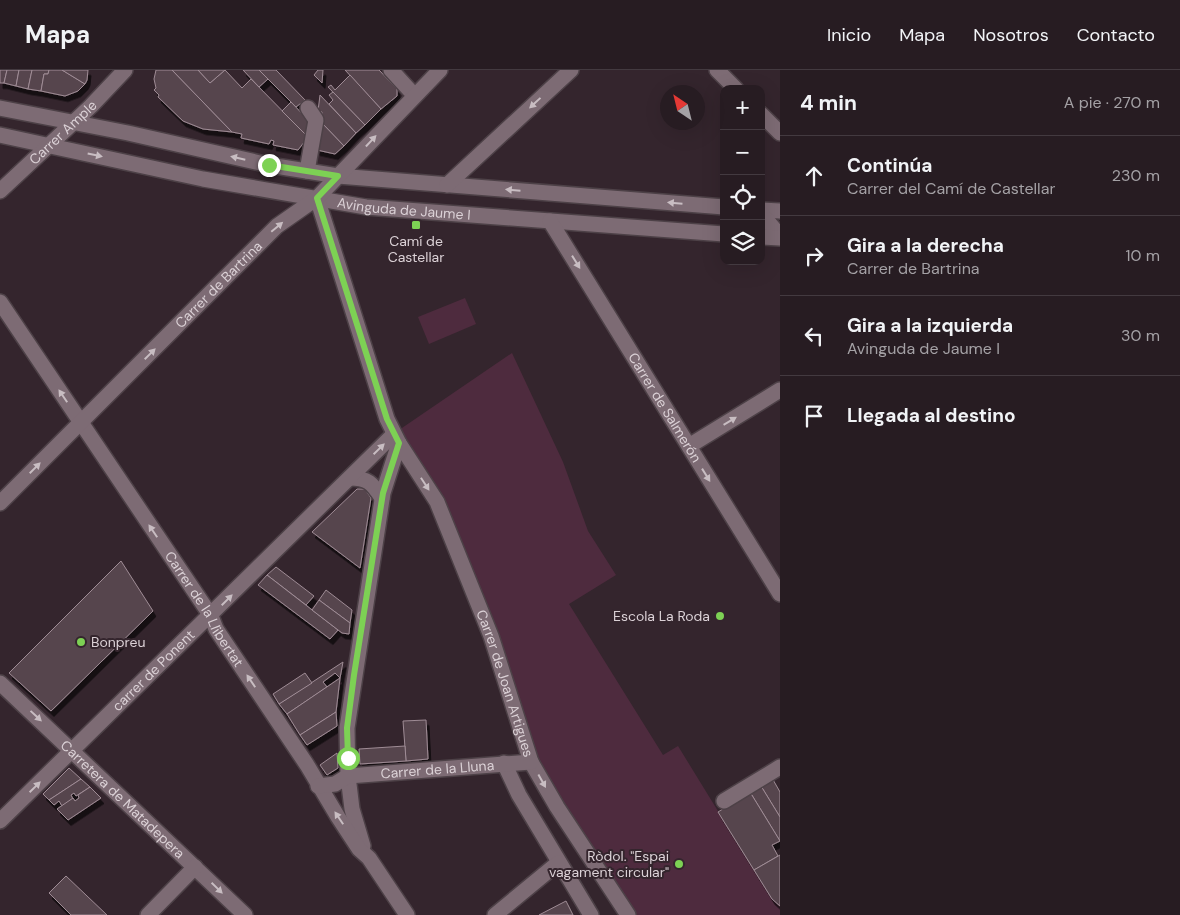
<!DOCTYPE html>
<html lang="es">
<meta charset="utf-8">
<style>
:root{--surface:#271c22;--page:#33292f;--text:#f1f3f6;--muted:#a4a1a5;--line:#433a40}
body{margin:0;font-family:"DM Sans",sans-serif;background:var(--page);color:var(--text)}
.controls{position:absolute;right:15px;top:15px;display:grid;overflow:hidden;border-radius:10px;box-shadow:0 5px 20px #0002}
.controls button{width:45px;height:45px;display:grid;place-items:center;padding:0;border:0;border-bottom:1px solid var(--line);background:var(--surface);color:var(--text);font:25px sans-serif}
.compass{position:absolute;left:660px;top:15px;width:45px;height:45px;border-radius:50%;background:var(--surface);box-shadow:0 5px 20px #0002;rotate:325deg}
.stop{position:absolute;width:15px;height:15px;margin:-11px;border:4px solid #7dd154;border-radius:50%;background:#fff}
.stop.end{background:#7dd154;border-color:#fff;box-shadow:0 1px 5px #0008}
.list{margin:0;padding:0;list-style:none}
h2{display:flex;justify-content:space-between;align-items:center;height:65px;margin:0;padding:0 20px;font-size:21px}
h2 small{font-size:16px;font-weight:400;color:var(--muted)}
.list li{display:grid;grid-template-columns:32px 1fr auto;gap:15px;align-items:center;box-sizing:border-box;height:80px;padding:0 20px;border-top:1px solid var(--line)}
.list b{display:block;font-size:19px;white-space:nowrap}
.list p{margin:0;font-size:16px;white-space:nowrap;color:var(--muted)}
.list em{font-size:16px;font-style:normal;color:var(--muted)}
.icon{flex:none;width:28px;height:28px;fill:none;stroke:currentColor;stroke-width:2;stroke-linecap:round;stroke-linejoin:round}
.map{position:relative;flex:none;width:780px;height:845px;overflow:hidden}
header{display:flex;align-items:center;gap:30px;box-sizing:border-box;height:70px;padding:0 25px;background:var(--surface);border-bottom:1px solid var(--line)}
header strong{font-size:24px}
nav{display:flex;gap:28px;margin-inline-start:auto;font-size:18px}
main{display:flex}
aside{flex:1;background:var(--surface)}
.map>svg:first-child{display:block}
.green{fill:#4e2b3e}
.building{fill:#56454e;stroke:#9f8c95;filter:url(#shadow)}
.lines{fill:none;stroke-linecap:round;stroke-linejoin:round}
.minor-casing{stroke:#4d4147;stroke-width:18}
.minor{stroke:#7d6b74;stroke-width:15}
.oneway{fill:#c8bdc2}
.route{stroke:#7dd154;stroke-width:6}
.poi-dot{fill:#7dd154;stroke:#34252d;stroke-width:2}
.labels{text-anchor:middle;dominant-baseline:central;stroke-width:4;stroke-linejoin:round;paint-order:stroke}
.street-label{font-size:14px;fill:#dbd1d6;stroke:#34252d}
.poi-label{font-size:14px;fill:#dbd1d6;stroke:#34252d;text-anchor:end}
</style>
<header>
<strong>Mapa</strong>
<nav><a>Inicio</a><a>Mapa</a><a>Nosotros</a><a>Contacto</a></nav>
</header>
<main>
<div class="map">
<svg width="780" height="845" viewBox="0 0 780 845">
<defs>
<filter id="shadow"><feDropShadow dx="3" dy="5.5" stdDeviation="0" flood-color="#0009"/></filter>
</defs>
<rect width="100%" height="100%" fill="#34252d"/>
<!-- green -->
<g class="green">
<polygon points="465,228 476,254 429,274 418,247"/>
<polygon points="512,283 563,392 588,461 616,505 569,534 663,685 678,676 772,829 780,836 780,845 636,845 563,734 538,687 399,360"/>
</g>
<!-- building -->
<g class="building">
<polygon points="0,0 7,0 4,13 0,13"/>
<polygon points="7,0 19,0 16,16 4,13"/>
<polygon points="19,0 32,0 28,19 16,16"/>
<polygon points="32,0 49,0 48,4 44,4 41,21 28,19"/>
<polygon points="49,0 62,0 85,14 78,21 65,26 41,21 44,4 48,4"/>
<polygon points="62,0 88,0 87,10 85,14"/>
<polygon points="156,0 172,0 232,62 203,59 183,51 158,27 159,25 154,20 156,18 154,9"/>
<polygon points="172,0 198,0 210,13 225,0 242,18 251,9 308,67 298,80 273,75 274,71 271,70 269,74 241,68 242,64 232,62"/>
<polygon points="198,0 225,0 210,13"/>
<polygon points="243,0 259,0 268,9 259,17"/>
<polygon points="259,0 276,0 305,30 296,37"/>
<polygon points="318,0 323,0 322,13 314,5"/>
<polygon points="345,0 379,0 397,19 397,26 381,39"/>
<polygon points="350,5 381,39 365,55 328,17 331,15 335,20"/>
<polygon points="333,22 365,55 356,63 329,34 333,30 329,25"/>
<polygon points="320,25 356,63 344,76 321,52 322,42 318,41"/>
<polygon points="291,32 310,52 308,67 282,41"/>
<polygon points="321,52 344,76 335,84 317,80"/>
<polygon points="357,419 365,419 371,428 360,498 312,462"/>
<polygon points="121,491 153,541 51,641 9,603"/>
<polygon points="276,497 314,526 306,535 267,505"/>
<polygon points="267,505 338,560 330,569 258,515"/>
<polygon points="326,520 352,540 350,553 319,530"/>
<polygon points="319,530 350,553 349,564 342,563 312,540"/>
<polygon points="343,592 340,608 335,603 323,612 327,617 287,644 279,634"/>
<polygon points="305,603 312,613 279,634 273,624"/>
<polygon points="340,608 336,642 300,665 287,644"/>
<polygon points="336,642 337,656 307,675 300,665"/>
<polygon points="426,650 428,689 406,691 403,651"/>
<polygon points="405,676 406,691 360,694 359,679"/>
<polygon points="337,683 338,698 327,705 320,695"/>
<polygon points="69,698 81,709 49,730 43,724"/>
<polygon points="772,708 780,722 780,747 761,716"/>
<polygon points="81,709 90,717 76,726 74,723 71,725 73,729 62,736 59,731 54,735 49,730"/>
<polygon points="761,716 780,747 780,771 750,722"/>
<polygon points="90,717 101,728 68,750 57,739 73,728 75,731 79,728 78,725"/>
<polygon points="750,722 780,771 772,775 778,786 754,800 718,742"/>
<polygon points="780,785 780,836 772,829 754,800"/>
<polygon points="66,806 107,845 71,845 49,823"/>
<polygon points="566,831 573,845 539,845"/>
</g>
<g class="lines">
<!-- minor casing -->
<g class="minor-casing">
<g id="minor">
<polyline points="391,0 414,25"/>
<polyline points="717,0 736,19"/>
<polyline points="0,38 128,63 269,95 338,106 724,137"/>
<polyline points="761,44 780,63"/>
<path id="s1" d="M0,65L203,109L366,137L724,164"/>
<polyline points="307,101 316,50 308,38"/>
<polyline points="447,115 571,0"/>
<path id="s2" d="M0,121L91,36L125,0"/>
<polyline points="317,128 387,349 399,373 383,423 347,658 348,706 352,739 363,776"/>
<polyline points="761,140 780,141"/>
<polyline points="761,143 780,166"/>
<path id="s3" d="M550,151L780,524"/>
<polyline points="761,167 780,168"/>
<path id="s4" d="M0,232L211,546L216,559L307,695L338,747L359,779L369,788L407,845"/>
<path id="s5" d="M399,373L437,432L491,566L531,692L557,737L628,845"/>
<polyline points="689,376 780,320"/>
<path d="M350,408C368,408 372,413 382,428"/>
<path id="s6" d="M0,433L277,156L317,128L440,0"/>
<path id="s7" d="M0,613L245,845"/>
<polyline points="504,693 519,725 591,845"/>
<path id="s8" d="M318,716L335,714L348,706L531,692"/>
<polyline points="724,731 780,697"/>
<path id="s9" d="M0,751L394,364"/>
<polyline points="148,845 195,797"/>
<polyline points="495,845 558,793"/>
</g>
</g>
<!-- minor -->
<use href="#minor" class="minor"/>
</g>
<!-- one-way arrows -->
<defs><path id="oneway-solid" d="M-6-.8H1V-3.2L6.5 0L1 3.2V.8H-6Z" transform="scale(1.25)"/></defs>
<g class="oneway">
<use href="#oneway-solid" transform="translate(535 33) rotate(137)"/>
<use href="#oneway-solid" transform="translate(371 71) rotate(-47)"/>
<use href="#oneway-solid" transform="translate(95 85) rotate(12)"/>
<use href="#oneway-solid" transform="translate(238 88) rotate(-167)"/>
<use href="#oneway-solid" transform="translate(513 120) rotate(-175)"/>
<use href="#oneway-solid" transform="translate(675 133) rotate(-175)"/>
<use href="#oneway-solid" transform="translate(277 157) rotate(-40)"/>
<use href="#oneway-solid" transform="translate(576 192) rotate(58)"/>
<use href="#oneway-solid" transform="translate(150 284) rotate(-45)"/>
<use href="#oneway-solid" transform="translate(63 326) rotate(-124)"/>
<use href="#oneway-solid" transform="translate(730 351) rotate(-31)"/>
<use href="#oneway-solid" transform="translate(379 379) rotate(-44)"/>
<use href="#oneway-solid" transform="translate(35 398) rotate(-45)"/>
<use href="#oneway-solid" transform="translate(706 405) rotate(58)"/>
<use href="#oneway-solid" transform="translate(425 414) rotate(57)"/>
<use href="#oneway-solid" transform="translate(153 461) rotate(-124)"/>
<use href="#oneway-solid" transform="translate(227 530) rotate(-45)"/>
<use href="#oneway-solid" transform="translate(251 611) rotate(-124)"/>
<use href="#oneway-solid" transform="translate(36 646) rotate(43)"/>
<use href="#oneway-solid" transform="translate(542 711) rotate(61)"/>
<use href="#oneway-solid" transform="translate(35 717) rotate(-44)"/>
<use href="#oneway-solid" transform="translate(339 748) rotate(-124)"/>
<use href="#oneway-solid" transform="translate(217 818) rotate(44)"/>
</g>
<g class="lines">
<!-- route -->
<polyline class="route" points="269,95 338,106 317,128 387,349 399,373 383,423 354,605 347,658 348,688"/>
</g>
<!-- markers -->
<g class="poi-dot">
<rect x="411" y="150" width="10" height="10" rx="2.5"/>
<circle cx="720" cy="546" r="5"/>
<circle cx="81" cy="572" r="5"/>
<circle cx="679" cy="794" r="5"/>
</g>
<g class="labels">
<!-- street labels -->
<g class="street-label">
<text stroke="none"><textPath href="#s2" startOffset="86">Carrer Ample</textPath></text>
<text stroke="none"><textPath href="#s1" startOffset="411">Avinguda de Jaume I</textPath></text>
<text stroke="none"><textPath href="#s6" startOffset="309">Carrer de Bartrina</textPath></text>
<text stroke="none"><textPath href="#s3" startOffset="219">Carrer de Salmerón</textPath></text>
<text stroke="none"><textPath href="#s4" startOffset="369">Carrer de la Llibertat</textPath></text>
<text stroke="none"><textPath href="#s9" startOffset="215">carrer de Ponent</textPath></text>
<text stroke="none"><textPath href="#s5" startOffset="264">Carrer de Joan Artigues</textPath></text>
<text stroke="none"><textPath href="#s8" startOffset="122">Carrer de la Lluna</textPath></text>
<text stroke="none"><textPath href="#s7" startOffset="169">Carretera de Matadepera</textPath></text>
</g>
<!-- poi labels -->
<g class="poi-label">
<text x="416" y="171" text-anchor="middle">Camí de<tspan x="416" dy="16">Castellar</tspan></text>
<text x="710" y="546">Escola La Roda</text>
<text x="91" y="572" text-anchor="start">Bonpreu</text>
<text x="669" y="786">Ròdol. "Espai<tspan x="669" dy="16">vagament circular"</tspan></text>
</g>
</g>
</svg>
<div class="controls">
<button>+</button>
<button>−</button>
<button><svg class="icon" aria-label="locate" viewBox="0 0 24 24"><circle cx="12" cy="12" r="6"/><path d="M12 2v4M12 18v4M2 12h4M18 12h4"/></svg></button>
<button><svg class="icon" aria-label="layers" viewBox="0 0 24 24"><path d="M12 4l9 5-9 5-9-5zM3 14l9 5 9-5"/></svg></button>
</div>
<svg class="compass" viewBox="-18 -18 36 36"><path d="M0-13l5 13h-10z" fill="#e53935"/><path d="M0 13l5-13h-10z" fill="#a4a1a5"/></svg>
<div class="stop" style="left:348px;top:688px"></div>
<div class="stop end" style="left:269px;top:95px"></div>
</div>
<aside>
<h2>4 min<small>A pie · 270 m</small></h2>
<ul class="list">
<li><svg class="icon" aria-label="ahead" viewBox="0 0 24 24"><path d="M12 20V5M6 11l6-6 6 6"/></svg><div><b>Continúa</b><p>Carrer del Camí de Castellar</p></div><em>230 m</em></li>
<li><svg class="icon" aria-label="right" viewBox="0 0 24 24"><path d="M7 20v-9h11M14 6l5 5-5 5"/></svg><div><b>Gira a la derecha</b><p>Carrer de Bartrina</p></div><em>10 m</em></li>
<li><svg class="icon" aria-label="left" viewBox="0 0 24 24"><path d="M17 20v-9H6M10 6l-5 5 5 5"/></svg><div><b>Gira a la izquierda</b><p>Avinguda de Jaume I</p></div><em>30 m</em></li>
<li><svg class="icon" aria-label="arrive" viewBox="0 0 24 24"><path d="M6 21V4h12l-3 4 3 4H6"/></svg><div><b>Llegada al destino</b></div></li>
</ul>
</aside>
</main>
